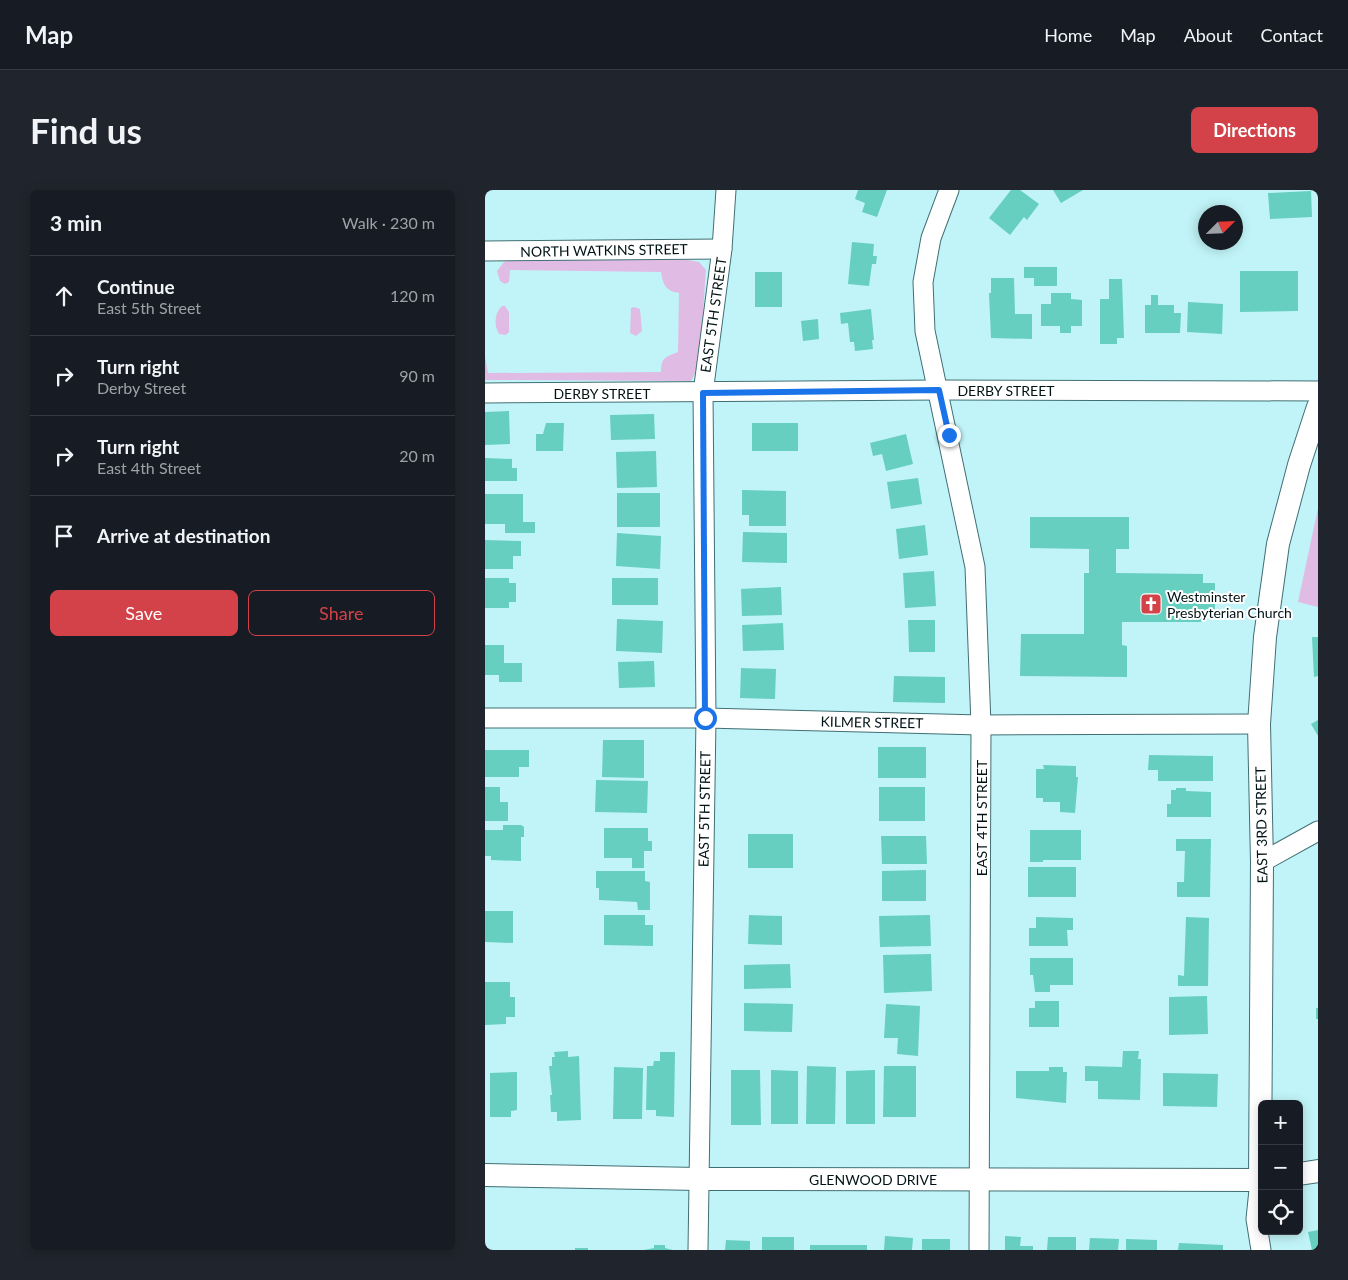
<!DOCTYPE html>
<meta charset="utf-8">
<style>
:root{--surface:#171b24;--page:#20242c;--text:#f1f3f6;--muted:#9ea1a6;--line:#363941;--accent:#d24248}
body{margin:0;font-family:Lato,sans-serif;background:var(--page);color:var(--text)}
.controls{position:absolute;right:15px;bottom:15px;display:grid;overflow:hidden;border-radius:8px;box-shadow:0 2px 12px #0003}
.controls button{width:45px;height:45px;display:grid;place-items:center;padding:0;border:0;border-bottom:1px solid var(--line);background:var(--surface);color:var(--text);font:25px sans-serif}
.compass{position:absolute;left:713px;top:15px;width:45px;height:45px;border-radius:50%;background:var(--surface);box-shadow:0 2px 12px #0003;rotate:66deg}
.stop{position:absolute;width:15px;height:15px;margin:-11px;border:4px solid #1a73e8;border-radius:50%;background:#fff}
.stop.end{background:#1a73e8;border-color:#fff;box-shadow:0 1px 5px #0008}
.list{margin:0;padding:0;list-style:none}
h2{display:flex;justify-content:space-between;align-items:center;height:65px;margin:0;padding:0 20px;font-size:21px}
h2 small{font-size:16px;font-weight:400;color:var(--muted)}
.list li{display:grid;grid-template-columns:32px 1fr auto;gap:15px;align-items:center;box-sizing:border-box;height:80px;padding:0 20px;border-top:1px solid var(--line)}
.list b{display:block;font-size:19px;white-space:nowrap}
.list p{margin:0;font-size:16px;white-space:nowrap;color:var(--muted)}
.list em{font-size:16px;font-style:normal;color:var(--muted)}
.actions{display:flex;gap:10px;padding:15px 20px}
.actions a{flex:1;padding:11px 0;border:1px solid var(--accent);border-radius:8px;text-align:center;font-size:18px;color:var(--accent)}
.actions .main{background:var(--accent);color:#fff}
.icon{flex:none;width:28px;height:28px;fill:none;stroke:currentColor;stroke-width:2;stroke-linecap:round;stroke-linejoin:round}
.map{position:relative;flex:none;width:833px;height:1060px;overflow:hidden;border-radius:8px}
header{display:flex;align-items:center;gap:30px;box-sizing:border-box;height:70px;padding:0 25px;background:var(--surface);border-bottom:1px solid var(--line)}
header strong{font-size:24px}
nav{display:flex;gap:28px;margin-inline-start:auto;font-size:18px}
.intro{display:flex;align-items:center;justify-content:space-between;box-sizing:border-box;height:120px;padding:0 30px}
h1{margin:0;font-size:35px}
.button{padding:12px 22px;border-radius:8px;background:var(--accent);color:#fff;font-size:18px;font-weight:700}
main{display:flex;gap:30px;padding:0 30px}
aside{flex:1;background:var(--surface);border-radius:8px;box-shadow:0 2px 12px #0003}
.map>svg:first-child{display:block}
.green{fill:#e0bce5}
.building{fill:#66cfbf}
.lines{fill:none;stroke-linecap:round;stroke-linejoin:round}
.minor-casing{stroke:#406f73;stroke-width:21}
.tertiary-casing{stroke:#406f73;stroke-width:24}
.minor{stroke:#fff;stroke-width:19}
.tertiary{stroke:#fff;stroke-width:22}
.route{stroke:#1a73e8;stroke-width:6}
.labels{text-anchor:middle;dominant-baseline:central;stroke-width:4;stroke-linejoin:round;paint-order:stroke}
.street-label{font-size:14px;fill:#011214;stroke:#fff}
.poi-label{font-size:14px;fill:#011214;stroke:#fff;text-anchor:start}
</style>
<header>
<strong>Map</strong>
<nav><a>Home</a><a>Map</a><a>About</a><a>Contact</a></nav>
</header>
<div class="intro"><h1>Find us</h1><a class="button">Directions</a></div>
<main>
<aside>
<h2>3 min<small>Walk · 230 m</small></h2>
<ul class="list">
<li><svg class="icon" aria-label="ahead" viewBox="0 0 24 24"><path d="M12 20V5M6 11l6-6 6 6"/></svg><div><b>Continue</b><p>East 5th Street</p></div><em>120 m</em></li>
<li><svg class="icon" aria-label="right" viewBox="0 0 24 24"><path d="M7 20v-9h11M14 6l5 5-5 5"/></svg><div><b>Turn right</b><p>Derby Street</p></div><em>90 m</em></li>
<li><svg class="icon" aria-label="right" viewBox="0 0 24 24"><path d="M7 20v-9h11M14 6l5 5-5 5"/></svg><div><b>Turn right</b><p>East 4th Street</p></div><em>20 m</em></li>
<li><svg class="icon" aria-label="arrive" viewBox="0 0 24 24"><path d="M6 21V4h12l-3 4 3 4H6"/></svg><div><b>Arrive at destination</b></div></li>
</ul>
<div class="actions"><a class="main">Save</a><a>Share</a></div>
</aside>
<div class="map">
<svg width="833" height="1060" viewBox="0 0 833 1060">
<rect width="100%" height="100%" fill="#c1f4f8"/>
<!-- green -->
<g class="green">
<path d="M26,70H203L214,72L221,80C219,101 217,179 206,191L0,190V166L3,183L176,182C176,168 180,167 193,162L194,103C181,101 178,95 176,82L25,80L24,92L20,94L15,91L12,81L19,72Z"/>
<path d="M17,116H20L24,122V142L21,145L14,144C9,136 9,123 17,116Z"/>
<polygon points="149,117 155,119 157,141 151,146 145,143 146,118"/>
<polygon points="833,318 833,417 813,412"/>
</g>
<!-- building -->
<g class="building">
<polygon points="373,0 402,0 392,27 377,22 380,13 370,9"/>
<polygon points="526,0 535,0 554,14 542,30 539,27 525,45 504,28"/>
<polygon points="568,0 598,0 576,13"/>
<polygon points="826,1 827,27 785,29 783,3"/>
<polygon points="367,52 389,54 388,66 392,66 391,74 387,74 384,96 363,94"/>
<polygon points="539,77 572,77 572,96 549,96 549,88 539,88"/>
<polygon points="755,81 813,81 813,121 755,122"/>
<rect x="270" y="82" width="27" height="35"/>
<polygon points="506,88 529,88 530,124 547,124 547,149 506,148 504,103 506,103"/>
<polygon points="624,89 637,89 639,148 632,148 632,154 615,154 615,109 624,109"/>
<polygon points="566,103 586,103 586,109 597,110 597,136 586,136 586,143 575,143 575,136 556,136 556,114 566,114"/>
<polygon points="666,105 673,105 673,115 689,115 689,123 696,123 695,143 660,143 660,115 666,115"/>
<polygon points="703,112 738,114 737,144 702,142"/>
<polygon points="386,119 389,150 387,150 388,159 370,161 369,152 365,152 363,133 356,134 355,123"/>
<polygon points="333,129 334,149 318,151 316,131"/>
<polygon points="24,221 25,254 0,255 0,222"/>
<polygon points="169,224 170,249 126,250 125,225"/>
<polygon points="61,233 79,233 78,261 51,261 51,244 58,244"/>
<rect x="267" y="233" width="46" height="28"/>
<polygon points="421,244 428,274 401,281 397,264 388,266 385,253"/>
<polygon points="171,261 172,297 132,298 131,262"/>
<polygon points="0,268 27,269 27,278 32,278 32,291 0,291"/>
<polygon points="433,288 437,314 406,319 402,292"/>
<polygon points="257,300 301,301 301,336 264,336 264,325 257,325"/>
<rect x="132" y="303" width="43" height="34"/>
<polygon points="0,304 38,304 38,332 50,332 50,343 20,343 20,334 0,334"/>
<polygon points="545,327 644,327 644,359 631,359 631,383 718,384 718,393 730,393 730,422 718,422 718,432 637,432 637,455 642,456 642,487 535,486 536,444 599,444 599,383 604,383 604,359 545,358"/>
<polygon points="440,335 443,365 414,369 411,339"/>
<polygon points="258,342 302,343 302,373 257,372"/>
<polygon points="132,343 176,346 175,379 131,376"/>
<polygon points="0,350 36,351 36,366 28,366 28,379 0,379"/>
<polygon points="449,381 451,416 420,418 418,383"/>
<polygon points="0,388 24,388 24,393 31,393 31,412 24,412 24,418 0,418"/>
<rect x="127" y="388" width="46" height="27"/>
<polygon points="296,397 297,425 257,426 256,399"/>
<polygon points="132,429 178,431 177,463 131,461"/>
<polygon points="423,430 450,430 450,462 424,462"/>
<polygon points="298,433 299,460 258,461 257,435"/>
<polygon points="827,447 833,447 833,486 829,487"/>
<polygon points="0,455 19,455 19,473 37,473 37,492 14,492 14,485 0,485"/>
<polygon points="169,471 170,497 134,498 133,472"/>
<polygon points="256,478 291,479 290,509 255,508"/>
<polygon points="409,486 460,487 460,513 408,512"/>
<polygon points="833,530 833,546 826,534"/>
<polygon points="118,550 159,550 159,588 117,587"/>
<rect x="393" y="557" width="48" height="31"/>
<polygon points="0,560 44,560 44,577 34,577 34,587 0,587"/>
<polygon points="664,565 728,566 728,591 673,591 673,580 663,580"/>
<polygon points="558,575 591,576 591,587 593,587 590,623 575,622 575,612 558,612 558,608 551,608 551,579 559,579"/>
<polygon points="111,590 163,591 162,623 110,622"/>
<polygon points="0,597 15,597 15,612 23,612 23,631 0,631"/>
<rect x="394" y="597" width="46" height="34"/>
<polygon points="691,598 701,598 701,601 726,602 726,627 682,627 682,614 686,614 686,600 691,600"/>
<polygon points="18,635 36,635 39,637 39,647 36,647 36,671 6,670 6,666 0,666 0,640 18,640"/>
<polygon points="119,638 163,638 163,651 167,651 167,661 159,661 159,678 147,678 147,668 119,668"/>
<polygon points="545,640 596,640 596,670 558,670 558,672 545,672"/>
<rect x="263" y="644" width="45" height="34"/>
<polygon points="396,646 441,646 442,674 397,674"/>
<polygon points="691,649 726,649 725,707 692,707 692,692 699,692 700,661 691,661"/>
<rect x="543" y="677" width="48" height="30"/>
<polygon points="441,680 441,711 397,711 397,681"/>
<polygon points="111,681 160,681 160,691 165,692 165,720 153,720 152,712 114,710 114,698 111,698"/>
<polygon points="0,721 28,721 28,753 0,752"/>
<polygon points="119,725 160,725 160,735 168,735 168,756 119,755"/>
<polygon points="264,725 297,726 297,755 263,754"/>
<polygon points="445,725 446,756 395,757 394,726"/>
<polygon points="551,727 588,728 588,740 582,740 583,756 544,756 544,738 551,738"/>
<polygon points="701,727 724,728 723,796 693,796 693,785 699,786"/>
<polygon points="446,764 447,801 399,803 398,765"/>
<polygon points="545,768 588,768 588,795 565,795 565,802 550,802 548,785 545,785"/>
<polygon points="305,774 306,798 259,799 259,775"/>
<polygon points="0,792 25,792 25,807 30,807 30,827 21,827 21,834 0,835"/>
<polygon points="722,806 723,844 684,845 684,807"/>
<polygon points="550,811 574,811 574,837 544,837 544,818 550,818"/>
<polygon points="259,813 308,814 307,842 259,841"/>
<polygon points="401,814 435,816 433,866 412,864 413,848 399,848"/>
<rect x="831" y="818" width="2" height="11"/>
<polygon points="83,861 83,867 94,866 96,930 72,931 72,922 66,922 65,905 67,905 64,876 67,876 67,867 70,867 69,862"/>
<polygon points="638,861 654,861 653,869 656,869 655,910 613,909 613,891 600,891 600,876 637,877"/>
<polygon points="175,862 190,862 189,927 171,926 171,920 161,920 162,876 168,876 169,871 175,871"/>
<polygon points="322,876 351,877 350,934 321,934"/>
<polygon points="399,876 431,876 431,927 398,927"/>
<polygon points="129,877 158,878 157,929 128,929"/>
<polygon points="564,877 578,877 578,882 582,882 581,913 531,908 531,881 564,881"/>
<polygon points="246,880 275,880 276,935 246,935"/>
<polygon points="286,880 313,881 313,934 286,934"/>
<polygon points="390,880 390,934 361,934 361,881"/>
<polygon points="32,882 32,920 26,921 26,927 5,927 5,883"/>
<polygon points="678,883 733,884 732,917 678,916"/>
<polygon points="833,1040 833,1060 827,1060 823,1042"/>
<polygon points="400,1046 428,1048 427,1060 399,1060"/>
<polygon points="520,1046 536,1047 535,1056 548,1056 548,1060 520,1060"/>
<rect x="277" y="1047" width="32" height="13"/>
<polygon points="563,1047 591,1047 591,1060 562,1060"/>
<polygon points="605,1048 634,1049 633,1060 604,1060"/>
<rect x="437" y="1049" width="28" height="11"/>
<polygon points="641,1049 672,1050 672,1060 641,1060"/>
<polygon points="241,1050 265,1051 265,1060 240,1060"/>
<polygon points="694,1053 738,1055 738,1060 693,1060"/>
<polygon points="169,1055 180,1055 180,1058 188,1060 159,1060 169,1058"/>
<rect x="325" y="1055" width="57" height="5"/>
<rect x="90" y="1058" width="13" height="2"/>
</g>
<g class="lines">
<!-- minor casing -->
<g class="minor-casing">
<g id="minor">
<polyline points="464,0 446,48 438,92 440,141 490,377 496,535 494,1060"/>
<polyline points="0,61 237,59"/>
<polyline points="0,203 454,200 833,201"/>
<polyline points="0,528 221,528 496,535 774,534"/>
<polyline points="777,672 833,641"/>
<polyline points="775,990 771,1029 776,1060"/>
<polyline points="213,1060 221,528 218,203 237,59 241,0"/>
</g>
</g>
<!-- tertiary casing -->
<g class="tertiary-casing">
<g id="tertiary">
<polyline points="814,984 833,981"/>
<polyline points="0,985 214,989 777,990"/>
<polyline points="775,990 777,672 774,534 780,447 793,354 814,275 833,217"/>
</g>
</g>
<!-- minor -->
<use href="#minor" class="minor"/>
<!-- tertiary -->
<use href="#tertiary" class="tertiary"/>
</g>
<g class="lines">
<!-- route -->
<polyline class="route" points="220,528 218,203 454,200 464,245"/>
</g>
<!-- icons -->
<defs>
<g id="church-square" transform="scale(1.125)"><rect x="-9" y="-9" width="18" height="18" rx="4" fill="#d24248" stroke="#fff"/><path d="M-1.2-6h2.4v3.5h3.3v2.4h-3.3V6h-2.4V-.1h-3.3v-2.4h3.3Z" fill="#fff"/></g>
</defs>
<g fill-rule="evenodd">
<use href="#church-square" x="666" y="414"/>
</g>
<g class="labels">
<!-- street labels -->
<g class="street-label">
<text transform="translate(119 60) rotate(-1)">NORTH WATKINS STREET</text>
<text transform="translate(228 125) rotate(-82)">EAST 5TH STREET</text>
<text x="521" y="200">DERBY STREET</text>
<text x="117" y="203">DERBY STREET</text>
<text transform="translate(387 532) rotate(1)">KILMER STREET</text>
<text transform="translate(219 619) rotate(-89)">EAST 5TH STREET</text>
<text transform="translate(496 628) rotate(-90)">EAST 4TH STREET</text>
<text transform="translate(776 635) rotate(-91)">EAST 3RD STREET</text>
<text x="388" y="989">GLENWOOD DRIVE</text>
</g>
<!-- poi labels -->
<g class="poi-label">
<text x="682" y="406">Westminster<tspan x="682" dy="16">Presbyterian Church</tspan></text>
</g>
</g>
</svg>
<div class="controls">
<button>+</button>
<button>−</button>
<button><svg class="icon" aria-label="locate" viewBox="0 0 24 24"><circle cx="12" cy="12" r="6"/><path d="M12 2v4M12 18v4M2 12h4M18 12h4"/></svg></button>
</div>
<svg class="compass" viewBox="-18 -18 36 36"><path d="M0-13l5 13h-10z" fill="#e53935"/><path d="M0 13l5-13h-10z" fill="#9ea1a6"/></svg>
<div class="stop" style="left:220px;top:528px"></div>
<div class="stop end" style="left:464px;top:245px"></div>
</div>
</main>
